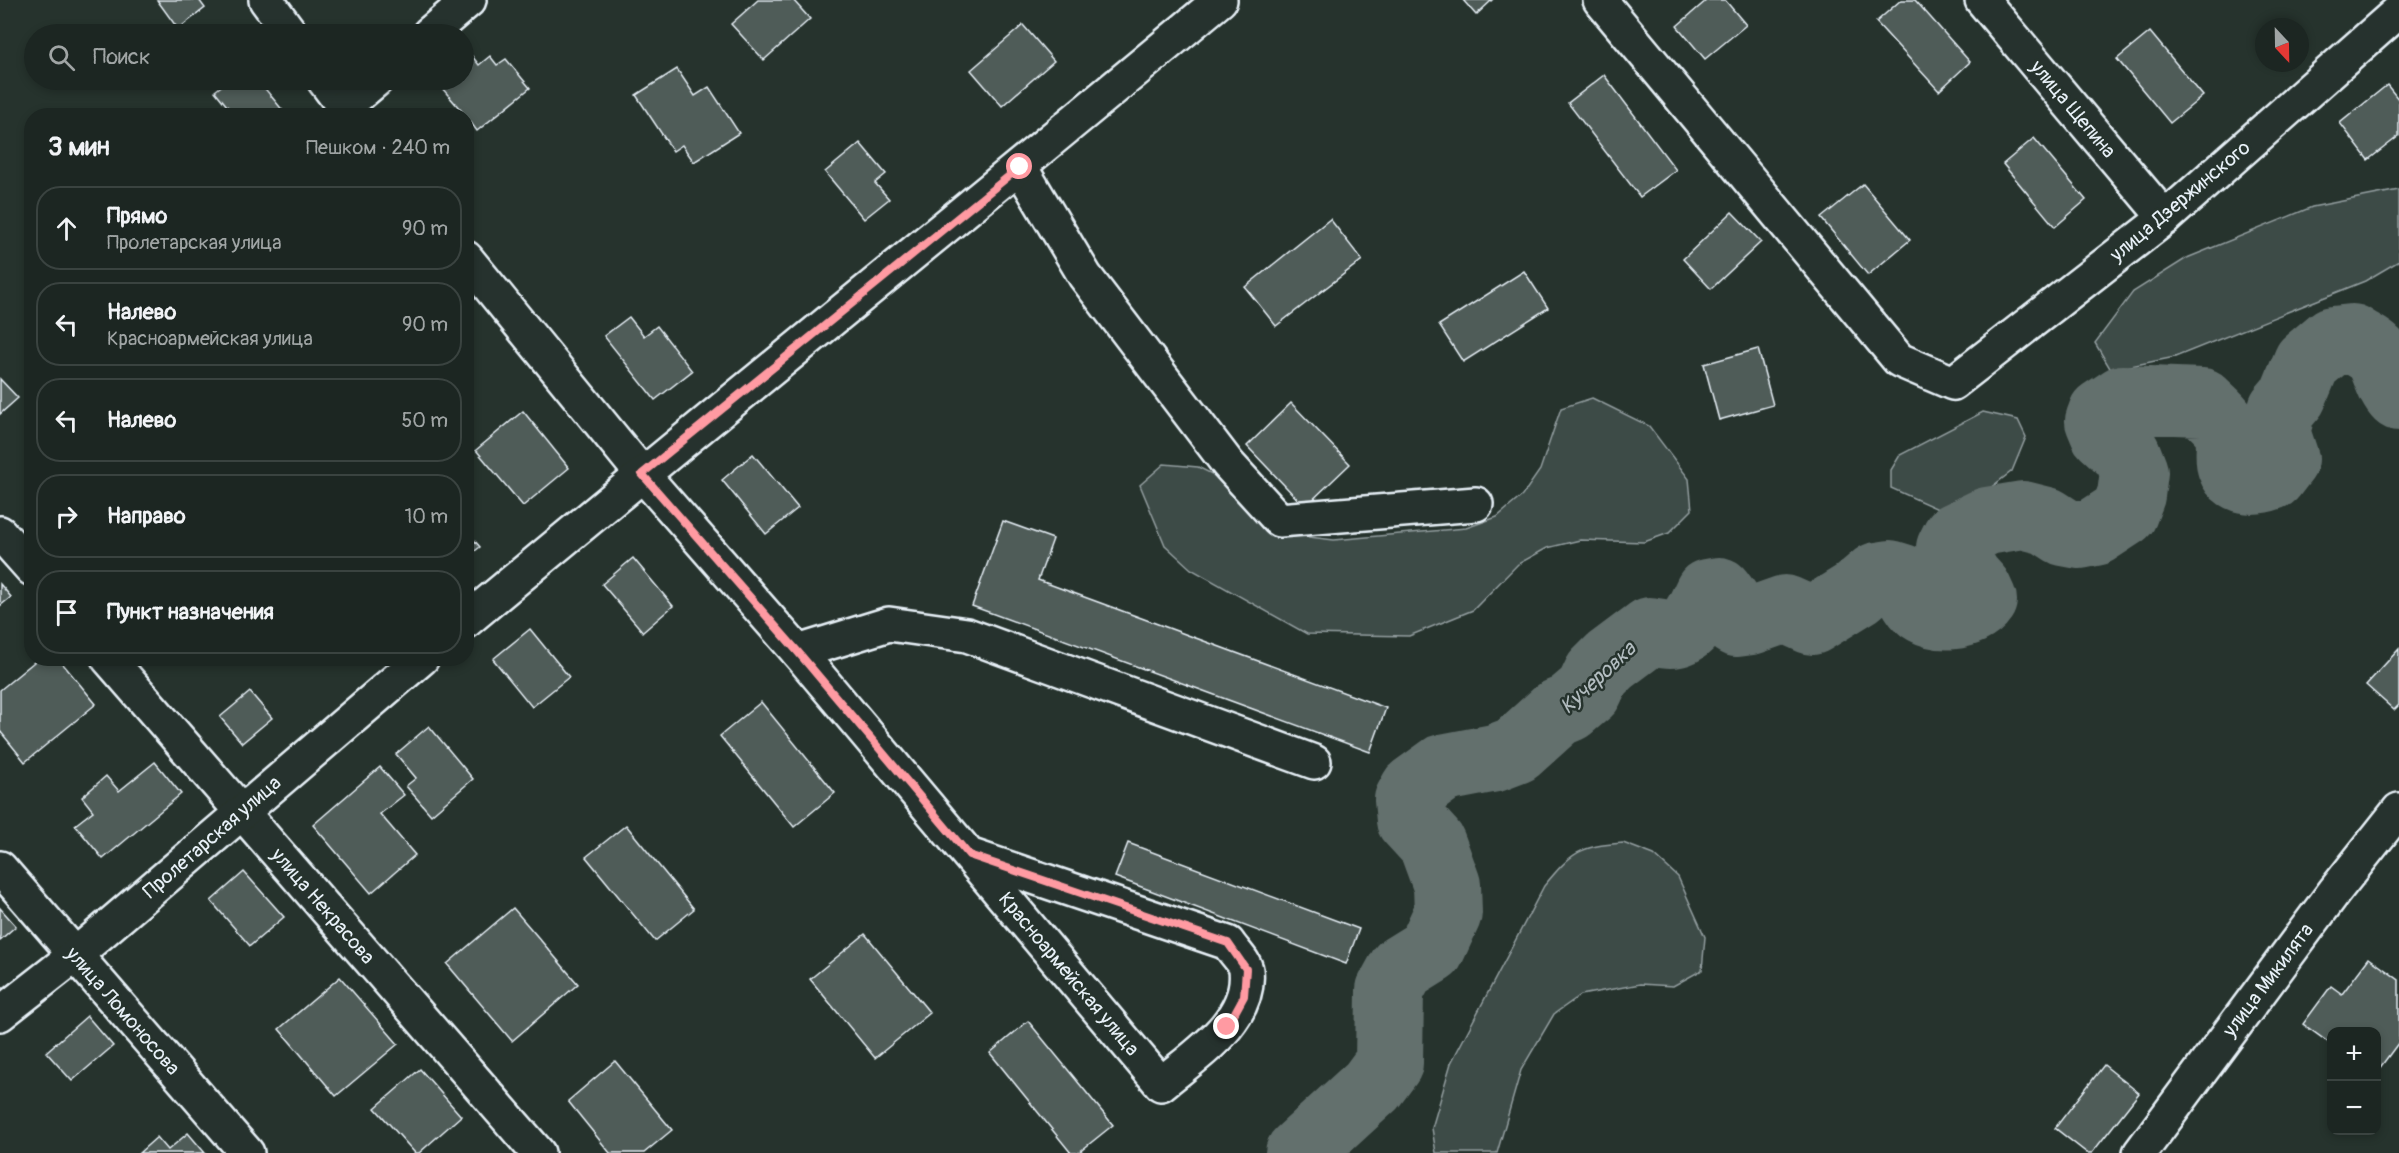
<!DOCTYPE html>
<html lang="ru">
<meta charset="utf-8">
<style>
:root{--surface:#1c2622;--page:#29322f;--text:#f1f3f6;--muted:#a0a5a5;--line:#3a4340}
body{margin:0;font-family:Pangolin,sans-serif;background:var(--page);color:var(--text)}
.controls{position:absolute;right:18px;bottom:18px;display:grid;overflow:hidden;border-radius:12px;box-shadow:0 3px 9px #0003}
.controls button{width:54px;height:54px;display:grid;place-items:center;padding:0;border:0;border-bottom:2px solid var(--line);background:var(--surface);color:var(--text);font:30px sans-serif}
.compass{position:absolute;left:2255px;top:18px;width:54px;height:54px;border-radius:50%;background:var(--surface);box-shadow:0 3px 9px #0003;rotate:158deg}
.stop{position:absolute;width:18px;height:18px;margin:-14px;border:4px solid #ff9aa2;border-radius:50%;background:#fff}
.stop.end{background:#ff9aa2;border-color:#fff;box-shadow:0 2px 6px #0008}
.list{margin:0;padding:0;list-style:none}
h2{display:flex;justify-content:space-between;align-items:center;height:78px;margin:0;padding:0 24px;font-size:26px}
h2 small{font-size:20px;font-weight:400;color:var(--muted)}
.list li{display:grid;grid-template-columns:39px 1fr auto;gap:18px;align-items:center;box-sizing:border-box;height:84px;margin:0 12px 12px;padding:0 12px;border:2px solid var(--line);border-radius:24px}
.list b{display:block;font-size:22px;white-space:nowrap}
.list p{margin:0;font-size:20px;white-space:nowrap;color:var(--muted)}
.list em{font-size:20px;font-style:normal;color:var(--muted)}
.icon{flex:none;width:33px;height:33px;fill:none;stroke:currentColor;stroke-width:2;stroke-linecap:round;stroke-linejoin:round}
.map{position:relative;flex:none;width:2399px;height:1153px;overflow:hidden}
.search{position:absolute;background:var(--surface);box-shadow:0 3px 9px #0003;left:24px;top:24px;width:450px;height:66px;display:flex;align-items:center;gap:15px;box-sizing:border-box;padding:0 21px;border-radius:33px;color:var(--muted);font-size:22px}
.panel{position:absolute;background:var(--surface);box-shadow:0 3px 9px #0003;left:24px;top:108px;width:450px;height:558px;border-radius:24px}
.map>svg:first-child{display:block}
.green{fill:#3e4b47;stroke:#939ea0;stroke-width:1.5}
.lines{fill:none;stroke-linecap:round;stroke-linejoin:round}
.river{stroke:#636f6d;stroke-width:68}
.building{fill:#505c59;stroke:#e8f1f8;stroke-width:1.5}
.minor-casing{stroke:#e8f1f8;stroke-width:38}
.minor{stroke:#26332d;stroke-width:33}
.route{stroke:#ff9aa2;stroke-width:8}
.labels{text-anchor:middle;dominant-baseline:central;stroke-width:5;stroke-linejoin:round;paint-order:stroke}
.street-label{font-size:20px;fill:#e8f1f8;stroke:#26332d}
.water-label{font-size:21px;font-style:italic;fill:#b3bdc0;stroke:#26332d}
</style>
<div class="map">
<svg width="2399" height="1153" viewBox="0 0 2399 1153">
<rect width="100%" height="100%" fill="#26332d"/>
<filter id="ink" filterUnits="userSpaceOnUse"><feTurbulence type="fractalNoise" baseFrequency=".0167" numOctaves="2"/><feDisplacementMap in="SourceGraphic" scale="12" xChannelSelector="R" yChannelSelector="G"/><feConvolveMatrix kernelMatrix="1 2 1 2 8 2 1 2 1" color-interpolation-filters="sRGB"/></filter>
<g filter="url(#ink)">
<!-- green -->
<g class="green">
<polygon points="2399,190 2399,261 2365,281 2175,357 2111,370 2095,343 2133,292 2187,258 2312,207"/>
<polygon points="1592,398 1649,426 1689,479 1692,510 1669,533 1644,542 1580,540 1547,548 1518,564 1473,610 1409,636 1307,634 1191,569 1165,545 1140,485 1164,464 1198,467 1226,481 1271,525 1301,536 1334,540 1466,528 1497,517 1522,496 1540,470 1561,408"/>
<polygon points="1983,412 2018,420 2026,437 2012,471 1981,495 1940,510 1891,488 1891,470 1900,455"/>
<path d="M1623,843L1654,855L1678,877L1705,937L1702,970L1673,986L1640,984L1581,995L1554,1014L1521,1070L1497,1153H1436L1432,1128L1451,1063L1544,886C1572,852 1579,846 1623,843Z"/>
</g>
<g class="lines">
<!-- river -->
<path class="river" d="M1299,1153L1372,1086L1389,1063L1390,990L1402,968L1431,950L1448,913L1447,885L1432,844L1410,820L1408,800L1414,789L1443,768L1495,758L1516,750L1557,713L1569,708L1589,691L1597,674L1610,661L1650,631C1656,632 1664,634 1670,634C1692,634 1700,609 1708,593L1719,591L1727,602L1736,623L1751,621L1785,609L1812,621L1857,593L1877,576L1890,574L1903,578C1908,587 1912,599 1919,606C1934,621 1971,618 1983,600L1978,589L1968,578L1950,548L1956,536L1987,521L2023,515L2047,521L2064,532L2080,535L2095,532L2124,513L2131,495L2134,472L2127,454L2104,433L2099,421L2102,413L2123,399L2202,402C2210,410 2222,419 2227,430C2233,441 2227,455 2231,467C2237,484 2258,481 2272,476L2285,459L2276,432L2282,409L2293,396L2307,362L2333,340L2352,338C2359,343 2370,348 2376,354C2387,367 2387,385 2399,397"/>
</g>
<!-- building -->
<g class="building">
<polygon points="157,0 199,0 205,8 178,29"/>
<polygon points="758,0 793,0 810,19 764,60 731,24"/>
<polygon points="1463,0 1492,0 1476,15"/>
<polygon points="1707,0 1725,0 1746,25 1705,59 1677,26"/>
<polygon points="1901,0 1915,0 1970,62 1939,91 1876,22"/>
<polygon points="1023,25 1054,61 1002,106 971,70"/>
<polygon points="2150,32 2203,96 2170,123 2117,59"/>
<polygon points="472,56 479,65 490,56 497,65 506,59 530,88 477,131 466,116 442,88 452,80 464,80 464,62"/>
<polygon points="677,69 695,96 709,87 739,133 694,162 682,145 673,151 636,95"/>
<polygon points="1604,75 1676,170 1640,197 1568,103"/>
<polygon points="229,80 258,80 284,112 280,116 235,116 215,91"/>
<polygon points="2387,85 2399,100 2399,136 2368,160 2340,123"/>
<polygon points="2034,138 2086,200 2055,227 2003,164"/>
<polygon points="860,143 886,174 875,183 889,199 864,219 825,172"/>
<polygon points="1863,184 1910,240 1868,275 1821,218"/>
<polygon points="1732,212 1761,242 1711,289 1683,259"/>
<polygon points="1330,219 1362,260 1276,326 1245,287"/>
<polygon points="1524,271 1548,308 1463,362 1439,325"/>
<polygon points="629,317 644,336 657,326 692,371 655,400 604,336"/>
<polygon points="1758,349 1773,405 1719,420 1704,364"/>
<polygon points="0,379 18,398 0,414"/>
<polygon points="1291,403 1350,464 1305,507 1247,446"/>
<polygon points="523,411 569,468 523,506 476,450"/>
<polygon points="753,454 798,508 766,534 722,480"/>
<polygon points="1003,521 1053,539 1038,580 1386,708 1370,752 972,606"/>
<polygon points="466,531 480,547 466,558"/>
<polygon points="633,558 673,606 643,632 602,584"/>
<polygon points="0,584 11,597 0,606"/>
<polygon points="530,629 569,677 532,707 493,659"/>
<polygon points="2399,649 2399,705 2394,710 2366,685"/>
<polygon points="39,658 58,658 96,704 25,762 0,731 0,690"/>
<polygon points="250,692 272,718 242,743 220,717"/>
<polygon points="761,702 835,793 794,827 720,736"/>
<polygon points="429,726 473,779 431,815 406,786 416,778 396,754"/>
<polygon points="155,762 181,794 103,859 75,825 93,811 82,797 106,776 119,791"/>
<polygon points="380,767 404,795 380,814 415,855 371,893 313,825"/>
<polygon points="626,825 694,909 655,941 586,857"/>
<polygon points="1128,843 1359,929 1346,964 1115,877"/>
<polygon points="244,872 284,917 250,946 211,901"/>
<polygon points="0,908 16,926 0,940"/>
<polygon points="513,908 578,984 512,1041 447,964"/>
<polygon points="865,934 930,1013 875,1058 810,979"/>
<polygon points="2369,958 2399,980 2399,1042 2376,1073 2376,1032 2332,1032 2332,1045 2303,1024 2331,986 2342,994"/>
<polygon points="340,977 398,1044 336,1096 279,1029"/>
<polygon points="87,1016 113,1046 72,1081 46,1052"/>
<polygon points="1028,1021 1113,1125 1078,1153 1071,1153 990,1053"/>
<polygon points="615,1061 672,1130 644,1153 610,1153 568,1101"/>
<polygon points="2104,1065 2139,1093 2092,1153 2087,1153 2055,1128"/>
<polygon points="420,1069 461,1116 419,1153 415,1153 375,1108"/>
<polygon points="188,1133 205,1153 139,1153 157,1137 168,1150"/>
</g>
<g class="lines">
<!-- minor casing -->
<g class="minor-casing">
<g id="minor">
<polyline points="266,0 291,34"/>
<polyline points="1600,0 1899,360 1953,383 2165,218 2399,11"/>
<polyline points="1982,0 2165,218"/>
<polyline points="429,34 469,0"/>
<polyline points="324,80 351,116"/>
<polyline points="344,107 376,80"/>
<polyline points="1020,167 1085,276 1228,464 1279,520 1476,504"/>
<path d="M466,258L642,474L798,652L1161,1084C1194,1056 1252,1021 1246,970C1245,962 1233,951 1228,943L969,855"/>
<polyline points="0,533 32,569"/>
<path d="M466,621C716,412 970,209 1220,0"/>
<polyline points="798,652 889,624 967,635 1314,762"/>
<polyline points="108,658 538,1153"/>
<polyline points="0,868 247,1153"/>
<polyline points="0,1014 74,956 422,658"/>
<polyline points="2140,1153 2334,892 2399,810"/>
</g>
</g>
<!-- minor -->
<use href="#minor" class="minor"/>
</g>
</g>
<g class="lines" filter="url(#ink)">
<!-- route -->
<polyline class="route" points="1020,167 642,474 798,652 969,855 1228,943 1246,969 1244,996 1227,1027"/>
</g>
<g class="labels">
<!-- street labels -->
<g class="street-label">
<text transform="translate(2073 109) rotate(50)">улица Щепина</text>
<text transform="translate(2180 201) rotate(-40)">улица Дзержинского</text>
<text transform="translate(212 837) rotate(-41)">Пролетарская улица</text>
<text transform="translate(323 906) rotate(49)">улица Некрасова</text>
<text transform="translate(1069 974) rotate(50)">Красноармейская улица</text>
<text transform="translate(2268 980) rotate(-53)">улица Микилята</text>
<text transform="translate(123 1011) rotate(49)">улица Ломоносова</text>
</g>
<!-- water labels -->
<g class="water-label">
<text transform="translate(1598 678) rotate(-43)">Кучеровка</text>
</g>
</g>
</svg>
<div class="controls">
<button>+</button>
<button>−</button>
</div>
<svg class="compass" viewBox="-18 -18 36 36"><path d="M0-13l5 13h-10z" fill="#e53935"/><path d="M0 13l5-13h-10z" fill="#a0a5a5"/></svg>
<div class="stop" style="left:1020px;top:167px"></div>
<div class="stop end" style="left:1227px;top:1027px"></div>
<div class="search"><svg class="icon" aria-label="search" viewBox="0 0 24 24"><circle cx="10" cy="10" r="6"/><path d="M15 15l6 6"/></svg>Поиск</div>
<section class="panel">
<h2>3 мин<small>Пешком · 240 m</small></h2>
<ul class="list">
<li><svg class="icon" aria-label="ahead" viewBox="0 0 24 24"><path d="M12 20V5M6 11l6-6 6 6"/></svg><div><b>Прямо</b><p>Пролетарская улица</p></div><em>90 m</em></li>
<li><svg class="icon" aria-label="left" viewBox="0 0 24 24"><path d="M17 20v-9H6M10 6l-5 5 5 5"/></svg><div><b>Налево</b><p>Красноармейская улица</p></div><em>90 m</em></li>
<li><svg class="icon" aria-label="left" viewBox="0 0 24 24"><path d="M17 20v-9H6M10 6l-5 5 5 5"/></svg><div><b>Налево</b></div><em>50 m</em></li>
<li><svg class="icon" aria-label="right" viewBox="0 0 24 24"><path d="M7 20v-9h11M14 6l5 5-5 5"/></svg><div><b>Направо</b></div><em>10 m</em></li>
<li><svg class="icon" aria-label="arrive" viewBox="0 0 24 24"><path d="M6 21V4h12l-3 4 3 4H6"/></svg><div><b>Пункт назначения</b></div></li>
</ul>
</section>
</div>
